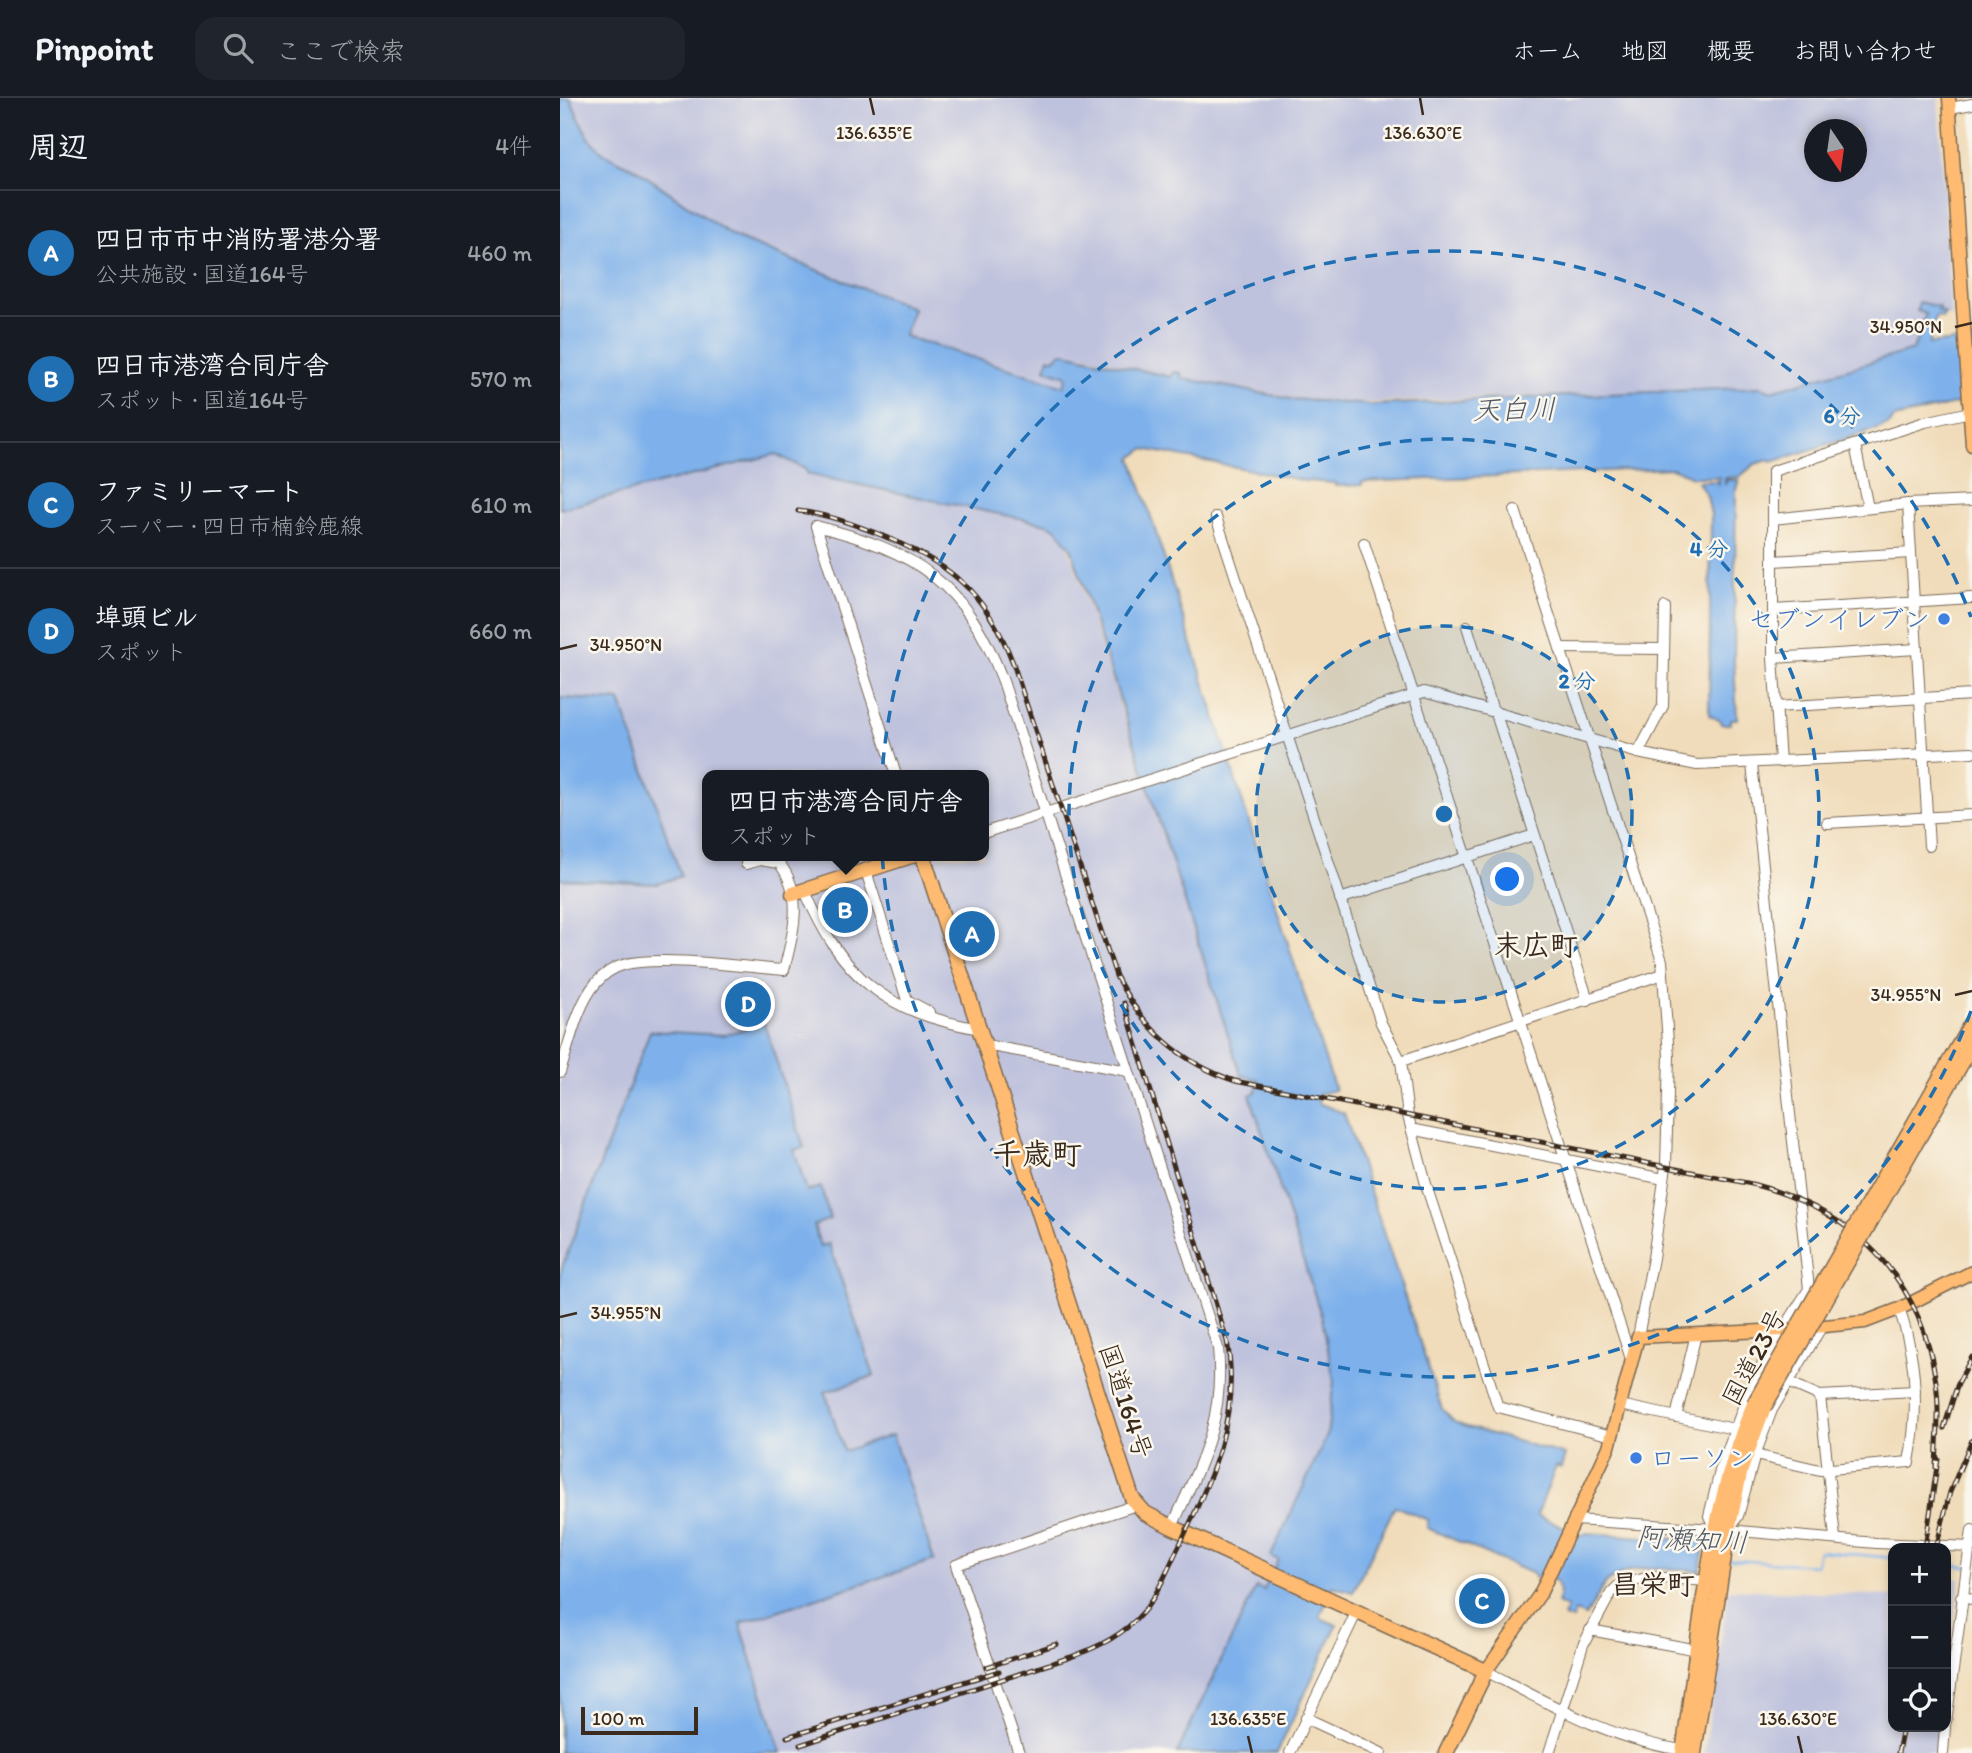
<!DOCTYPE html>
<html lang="ja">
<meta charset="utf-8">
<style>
:root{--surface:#171b24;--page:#20242c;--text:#f1f3f6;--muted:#9ea1a6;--line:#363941;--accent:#1f6fb2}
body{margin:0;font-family:Itim,"Klee One",sans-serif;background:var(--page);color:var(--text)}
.controls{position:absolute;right:21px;bottom:21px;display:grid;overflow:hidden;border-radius:14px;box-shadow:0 4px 10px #0003}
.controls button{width:63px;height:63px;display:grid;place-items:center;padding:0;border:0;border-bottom:2px solid var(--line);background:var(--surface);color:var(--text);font:35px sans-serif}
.compass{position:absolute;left:1244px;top:21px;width:63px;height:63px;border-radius:50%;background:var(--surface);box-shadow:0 4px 10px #0003;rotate:167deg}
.scale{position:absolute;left:21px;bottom:18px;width:117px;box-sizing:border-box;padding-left:7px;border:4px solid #3b2a1e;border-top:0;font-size:19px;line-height:24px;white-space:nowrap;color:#3b2a1e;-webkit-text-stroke:5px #fbf7ec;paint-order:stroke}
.you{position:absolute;left:948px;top:782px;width:24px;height:24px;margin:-18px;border:5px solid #fff;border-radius:50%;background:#1a73e8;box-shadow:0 0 0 10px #1a73e833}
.badge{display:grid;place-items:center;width:46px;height:46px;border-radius:50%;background:var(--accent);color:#fff;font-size:23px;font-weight:700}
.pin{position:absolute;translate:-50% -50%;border:4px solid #fff;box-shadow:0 2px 7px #0006}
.popup{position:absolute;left:142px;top:672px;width:287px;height:91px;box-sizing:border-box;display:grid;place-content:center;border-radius:14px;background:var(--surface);filter:drop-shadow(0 2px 5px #0005);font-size:23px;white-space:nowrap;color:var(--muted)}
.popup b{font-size:26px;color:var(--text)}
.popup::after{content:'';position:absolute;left:50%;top:100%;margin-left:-14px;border:14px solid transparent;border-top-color:var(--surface)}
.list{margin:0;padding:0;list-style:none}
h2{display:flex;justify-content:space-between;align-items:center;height:91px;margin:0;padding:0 28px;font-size:30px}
h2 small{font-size:23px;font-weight:400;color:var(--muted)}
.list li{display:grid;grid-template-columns:46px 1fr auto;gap:21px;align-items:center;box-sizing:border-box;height:126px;padding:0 28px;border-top:2px solid var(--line)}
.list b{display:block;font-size:26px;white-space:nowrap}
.list p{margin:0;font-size:23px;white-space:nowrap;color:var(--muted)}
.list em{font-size:23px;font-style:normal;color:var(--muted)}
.icon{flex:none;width:38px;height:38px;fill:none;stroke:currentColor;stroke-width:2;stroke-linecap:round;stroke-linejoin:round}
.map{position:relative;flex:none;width:1412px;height:1655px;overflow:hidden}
header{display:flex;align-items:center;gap:42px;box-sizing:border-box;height:98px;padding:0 35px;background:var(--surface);border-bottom:2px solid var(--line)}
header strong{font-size:33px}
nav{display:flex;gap:38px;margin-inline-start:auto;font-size:24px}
.search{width:490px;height:63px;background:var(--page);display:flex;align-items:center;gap:18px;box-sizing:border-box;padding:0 24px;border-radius:21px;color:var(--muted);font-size:26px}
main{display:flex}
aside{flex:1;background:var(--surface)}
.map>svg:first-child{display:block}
.industrial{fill:#bfc2dd;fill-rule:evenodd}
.water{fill:#7eb1eb;stroke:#5c6e84;stroke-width:2}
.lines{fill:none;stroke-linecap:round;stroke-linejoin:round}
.stream{stroke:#7eb1eb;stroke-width:2.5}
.minor-casing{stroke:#7a6855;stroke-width:12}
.major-casing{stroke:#7a6855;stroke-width:15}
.highway-casing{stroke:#7a6855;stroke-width:17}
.minor{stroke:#fff;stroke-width:10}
.major{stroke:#febb71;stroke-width:12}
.highway{stroke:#febb71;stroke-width:14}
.rail-casing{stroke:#3b2a1e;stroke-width:5}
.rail{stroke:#fbf7ec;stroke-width:2.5;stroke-dasharray:8;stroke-linecap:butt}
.highway-bridge-casing{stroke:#7a6855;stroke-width:17;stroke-linecap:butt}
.highway-bridge{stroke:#febb71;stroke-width:14}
.ticks{fill:none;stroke:#3b2a1e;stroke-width:2.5}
.ring{fill:none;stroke:#1f6fb2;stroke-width:3.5;stroke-dasharray:12 9}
.shop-dot{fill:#3f7fe0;stroke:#fbf7ec;stroke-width:2.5}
.labels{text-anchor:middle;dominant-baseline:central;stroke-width:5;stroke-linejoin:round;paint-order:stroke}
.shop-label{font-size:26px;fill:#366cbe;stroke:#fbf7ec;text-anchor:end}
.street-label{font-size:26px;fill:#3b2a1e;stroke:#fbf7ec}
.water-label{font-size:28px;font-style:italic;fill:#525966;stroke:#fbf7ec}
.neighbourhood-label{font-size:28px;font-weight:bold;fill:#3b2a1e;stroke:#fbf7ec}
.quarter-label{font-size:30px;font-weight:bold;fill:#3b2a1e;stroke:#fbf7ec}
.ticks-label{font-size:18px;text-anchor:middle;fill:#3b2a1e;stroke:#fbf7ec;stroke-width:5;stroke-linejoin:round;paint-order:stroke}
.centre{fill:#1f6fb2;stroke:#fbf7ec;stroke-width:3.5}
.ring-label{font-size:21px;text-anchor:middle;font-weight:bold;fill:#1f6fb2;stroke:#fbf7ec;stroke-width:5;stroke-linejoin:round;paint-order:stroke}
</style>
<header>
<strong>Pinpoint</strong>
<div class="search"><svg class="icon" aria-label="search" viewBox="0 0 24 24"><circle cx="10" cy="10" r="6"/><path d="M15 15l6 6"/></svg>ここで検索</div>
<nav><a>ホーム</a><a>地図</a><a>概要</a><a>お問い合わせ</a></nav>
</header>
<main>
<aside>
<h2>周辺<small>4件</small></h2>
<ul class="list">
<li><span class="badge">A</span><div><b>四日市市中消防署港分署</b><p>公共施設 · 国道164号</p></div><em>460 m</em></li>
<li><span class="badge">B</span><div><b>四日市港湾合同庁舎</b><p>スポット · 国道164号</p></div><em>570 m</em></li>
<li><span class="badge">C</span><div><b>ファミリーマート</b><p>スーパー · 四日市楠鈴鹿線</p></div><em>610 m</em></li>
<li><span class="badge">D</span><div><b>埠頭ビル</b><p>スポット</p></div><em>660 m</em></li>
</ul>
</aside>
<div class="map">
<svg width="1412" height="1655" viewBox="0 0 1412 1655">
<rect width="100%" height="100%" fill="#fbf7ec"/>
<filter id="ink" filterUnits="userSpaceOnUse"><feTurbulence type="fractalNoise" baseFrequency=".0143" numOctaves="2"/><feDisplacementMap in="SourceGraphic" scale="14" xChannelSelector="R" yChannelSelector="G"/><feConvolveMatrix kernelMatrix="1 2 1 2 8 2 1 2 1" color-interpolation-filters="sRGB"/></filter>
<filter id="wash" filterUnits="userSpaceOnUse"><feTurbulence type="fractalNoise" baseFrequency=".00686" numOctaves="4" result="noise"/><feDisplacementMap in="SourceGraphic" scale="28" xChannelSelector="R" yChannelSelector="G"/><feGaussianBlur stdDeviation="1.57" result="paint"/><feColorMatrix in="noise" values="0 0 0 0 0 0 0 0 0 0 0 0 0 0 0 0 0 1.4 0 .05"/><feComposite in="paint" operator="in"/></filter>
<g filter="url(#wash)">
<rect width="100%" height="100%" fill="#f0dcba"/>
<!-- industrial -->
<g class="industrial">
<path d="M10,0H1378L1391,218L1366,216L1354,252L1212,293L1201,289L771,306L620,280L613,274L612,279L524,257H507L505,288L344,238L352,210L174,139L75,70L56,63L31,46ZM1254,32H1296V74H1254Z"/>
<path d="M216,356L245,371L248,376L487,426L496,430L506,442L681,977L699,982L696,994L690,996L762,1220L774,1283L772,1310L767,1338L759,1361L712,1458L718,1462L704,1492L696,1489L617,1655H221L180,1525L374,1462L332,1337L284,1353L264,1294L314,1277L269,1146L261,1148L254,1126L270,1121L261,1089L247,1093L233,1052L243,1049L204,925L164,937L90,933L0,1175V781L97,786L121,778L60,603L0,600V411ZM147,677H423V758H147Z"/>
<polygon points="1386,1479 1400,1481 1386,1571"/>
<polygon points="1169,1491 1333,1498 1333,1629 1380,1629 1378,1655 1144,1655"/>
</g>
<!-- water -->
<g class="water">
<path d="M0,0H10C29,42 29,52 74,70L174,139L353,210L344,238L504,288L507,278L485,271L489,259L494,261L502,254L611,279L613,274L621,275V280L732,301L811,307L1201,289L1212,293L1353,252L1366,216L1357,213L1359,204L1379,209L1378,213L1385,215L1382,220L1376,218L1369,246L1412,241V302L1334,320L1329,327L1212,364L1209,362L1195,366L1179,379L1165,380V387L1167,382H1179L1176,391L1174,564L1177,621H1171V626H1161V623L1149,617L1151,417L1147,398L1138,384L1157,383L1159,387V379H1133L1112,370L802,384V387L775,388V385L746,383L584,351L572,360L775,992L759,996L758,1005L784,1015L882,1311L894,1324L904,1328L1005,1357L1001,1370L996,1368L995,1371L977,1417L1020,1438L1025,1435L1145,1443L1140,1473C1111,1471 1064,1462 1043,1489C1037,1498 1032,1509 1026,1518L1015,1514L1012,1522L1004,1519L1007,1510L997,1505L1000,1497L996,1483L981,1478L975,1480L973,1476L867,1430L868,1422L835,1408L793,1494L772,1488L760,1520L777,1527L717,1655H617L696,1489L704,1492L718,1462L711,1458L767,1338L774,1283L762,1220L690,997L696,994L699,982L681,977L511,450L496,430L487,426L248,376L245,371L216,356L0,411Z"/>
<polygon points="0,600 60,603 121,778 97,786 0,781"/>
<polygon points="204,925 244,1049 234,1052 247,1093 261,1089 270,1121 254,1127 260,1148 269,1146 314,1278 265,1294 284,1353 332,1337 374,1462 180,1525 221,1655 0,1655 0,1175 90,933 164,937"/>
</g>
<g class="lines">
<!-- stream -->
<g class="stream">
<polyline points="1170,1462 1256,1467 1259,1453 1333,1460"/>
<polyline points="1386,1466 1412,1470"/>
</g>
</g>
</g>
<g filter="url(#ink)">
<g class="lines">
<!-- minor casing -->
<g class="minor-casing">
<g id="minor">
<polyline points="1390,10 1412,6"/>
<polyline points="1295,347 1308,410"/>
<polyline points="1348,406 1369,748"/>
<polyline points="955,412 1102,863 1109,958 1106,1068 1093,1160 1078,1239"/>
<polyline points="656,419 821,925 841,963 848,1018 867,1090 938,1309 1052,1338"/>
<polyline points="1213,421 1348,406 1412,403"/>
<path d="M256,428C356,453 406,485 443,583L658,1250C665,1323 641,1364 612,1429"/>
<polyline points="256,428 336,677"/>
<polyline points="804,445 1071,1261"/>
<polyline points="1213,463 1351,455"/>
<polyline points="1213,512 1412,500"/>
<polyline points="907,528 933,613"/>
<polyline points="1000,550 1104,551"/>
<polyline points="1213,560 1357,551"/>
<polyline points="1216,609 1412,597"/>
<polyline points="935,613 1028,902"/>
<polyline points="1078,655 1103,608 1105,509"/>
<polyline points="1220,664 1213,560 1213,373 1365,324 1410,314"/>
<polyline points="1267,725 1412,717"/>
<polyline points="423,735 864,594 1078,655 1137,667 1412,654"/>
<polyline points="306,773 347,902 369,914"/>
<path d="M245,793C282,880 326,915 420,931"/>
<polyline points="780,801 974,737"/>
<polyline points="425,947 568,973"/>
<polyline points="841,963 1103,876"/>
<path d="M0,974C9,947 17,907 36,885C43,877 52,870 63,867C97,857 185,869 224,872C233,837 245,797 219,765L200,762L186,766"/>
<polyline points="851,1031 1104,1081"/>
<polyline points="1228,1284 1260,1298 1275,1440"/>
<polyline points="1260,1298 1355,1293"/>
<polyline points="1060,1307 1174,1331"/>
<polyline points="1116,1319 1136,1236"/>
<path d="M1195,1357L1260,1372L1349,1364C1359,1312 1357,1261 1339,1211"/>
<polyline points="1015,1422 1155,1431 1149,1418 1160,1373 1189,1293 1204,1263 1249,1191 1192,666"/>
<polyline points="1171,1428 1178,1418 1195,1357 1212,1312 1262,1228"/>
<polyline points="1168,1432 1316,1445 1412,1449"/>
<polyline points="1401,1499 1412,1501"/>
<polyline points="1030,1532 1138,1552"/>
<path d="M926,1573C991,1607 1055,1644 1129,1653"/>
<polyline points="746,1620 821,1655"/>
<polyline points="1386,1624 1412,1432"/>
<polyline points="459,1655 396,1467 576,1407"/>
<polyline points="730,1655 797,1513"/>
<polyline points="989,1655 1023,1547 1051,1495 1059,1487 1090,1479 1148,1483"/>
<polyline points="1383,1655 1385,1629"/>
</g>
</g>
<!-- major casing -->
<g class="major-casing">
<g id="major">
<polyline points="1389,0 1412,347"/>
<polyline points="926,1573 980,1496 1049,1349 1078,1239 1224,1232 1305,1224 1339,1211 1412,1174"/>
</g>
</g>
<!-- highway casing -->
<g class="highway-casing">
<g id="highway">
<polyline points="363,758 572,1400 585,1415 612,1429 926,1573 886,1655"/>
<polyline points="233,796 351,758"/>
<path d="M1123,1655C1140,1538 1147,1416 1194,1306"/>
<polyline points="1134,1655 1168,1432 1181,1371 1204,1309"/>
</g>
</g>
<!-- minor -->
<use href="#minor" class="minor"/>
<!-- major -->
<use href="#major" class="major"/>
<!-- highway -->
<use href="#highway" class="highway"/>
<!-- rail casing -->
<g class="rail-casing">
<g id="rail">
<path d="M238,413C266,416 290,425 316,435C387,464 425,491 453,565L556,878C583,930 619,964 675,983L1192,1086C1293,1112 1361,1179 1376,1284C1380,1312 1377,1341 1376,1370"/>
<polyline points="1384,1330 1398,1285 1412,1259"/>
<polyline points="1365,1450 1378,1361"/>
<polyline points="1376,1450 1390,1394 1412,1342"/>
<polyline points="427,1569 497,1546"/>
<polyline points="227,1639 439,1573"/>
<path d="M240,1647L511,1559C538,1549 564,1537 583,1514C599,1495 608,1470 619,1448C651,1383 681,1317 667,1243L564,905"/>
<polyline points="1338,1655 1343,1629"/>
</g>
</g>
<!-- rail -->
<use href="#rail" class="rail"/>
<!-- highway-bridge casing -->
<g class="highway-bridge-casing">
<g id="highway-bridge">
<polyline points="1194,1306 1412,924"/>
<polyline points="1204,1309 1412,947"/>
</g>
</g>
<!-- highway-bridge -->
<use href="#highway-bridge" class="highway-bridge"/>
</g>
</g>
<!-- ticks -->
<path class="ticks" d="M310,0L314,17M860,0L863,17M1395,229L1412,225M0,551L17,547M1395,897L1412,893M0,1219L17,1215M688,1638L692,1655M1238,1638L1242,1655"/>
<!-- distance rings -->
<circle cx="884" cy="716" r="188" fill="#1f6fb2" fill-opacity=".12"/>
<g class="ring">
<circle cx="884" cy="716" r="188"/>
<circle cx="884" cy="716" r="375"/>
<path d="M1411 913A563 563 0 1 1 1411 519"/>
</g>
<!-- markers -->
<g class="shop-dot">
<circle cx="1384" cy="521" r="7"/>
<circle cx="1076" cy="1360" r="7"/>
</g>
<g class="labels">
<!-- shop labels -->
<g class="shop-label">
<text x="1370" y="521">セブンイレブン</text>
<text x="1090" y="1360" text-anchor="start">ローソン</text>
</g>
<!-- street labels -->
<g class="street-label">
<text transform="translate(1194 1259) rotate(-62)">国道23号</text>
<text transform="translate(566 1303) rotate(72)">国道164号</text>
</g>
<!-- water labels -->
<g class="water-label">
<text transform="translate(954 311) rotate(-1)">天白川</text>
<text transform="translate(1132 1441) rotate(3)">阿瀬知川</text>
</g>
<!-- neighbourhood labels -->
<g class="neighbourhood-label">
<text x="976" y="847">末広町</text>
<text x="1093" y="1486">昌栄町</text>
</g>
<!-- quarter labels -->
<g class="quarter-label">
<text x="477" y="1055">千歳町</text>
</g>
</g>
<g class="ticks-label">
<text x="314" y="41">136.635°E</text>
<text x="863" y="41">136.630°E</text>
<text x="1346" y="235">34.950°N</text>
<text x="66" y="553">34.950°N</text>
<text x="1346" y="903">34.955°N</text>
<text x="66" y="1221">34.955°N</text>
<text x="688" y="1627">136.635°E</text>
<text x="1238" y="1627">136.630°E</text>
</g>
<circle cx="884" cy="716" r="10" class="centre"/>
<g class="ring-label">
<text x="1282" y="325">6 分</text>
<text x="1149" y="458">4 分</text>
<text x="1017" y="590">2 分</text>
</g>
</svg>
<div class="controls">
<button>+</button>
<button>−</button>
<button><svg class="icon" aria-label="locate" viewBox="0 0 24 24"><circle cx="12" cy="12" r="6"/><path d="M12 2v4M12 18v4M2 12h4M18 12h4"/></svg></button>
</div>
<svg class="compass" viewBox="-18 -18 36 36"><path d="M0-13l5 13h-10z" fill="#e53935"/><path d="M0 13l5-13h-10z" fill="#9ea1a6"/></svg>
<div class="scale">100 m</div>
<div class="you"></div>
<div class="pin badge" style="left:412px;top:836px">A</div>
<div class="pin badge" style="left:285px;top:812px">B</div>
<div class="popup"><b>四日市港湾合同庁舎</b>スポット</div>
<div class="pin badge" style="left:922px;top:1503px">C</div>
<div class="pin badge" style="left:188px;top:906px">D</div>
</div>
</main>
